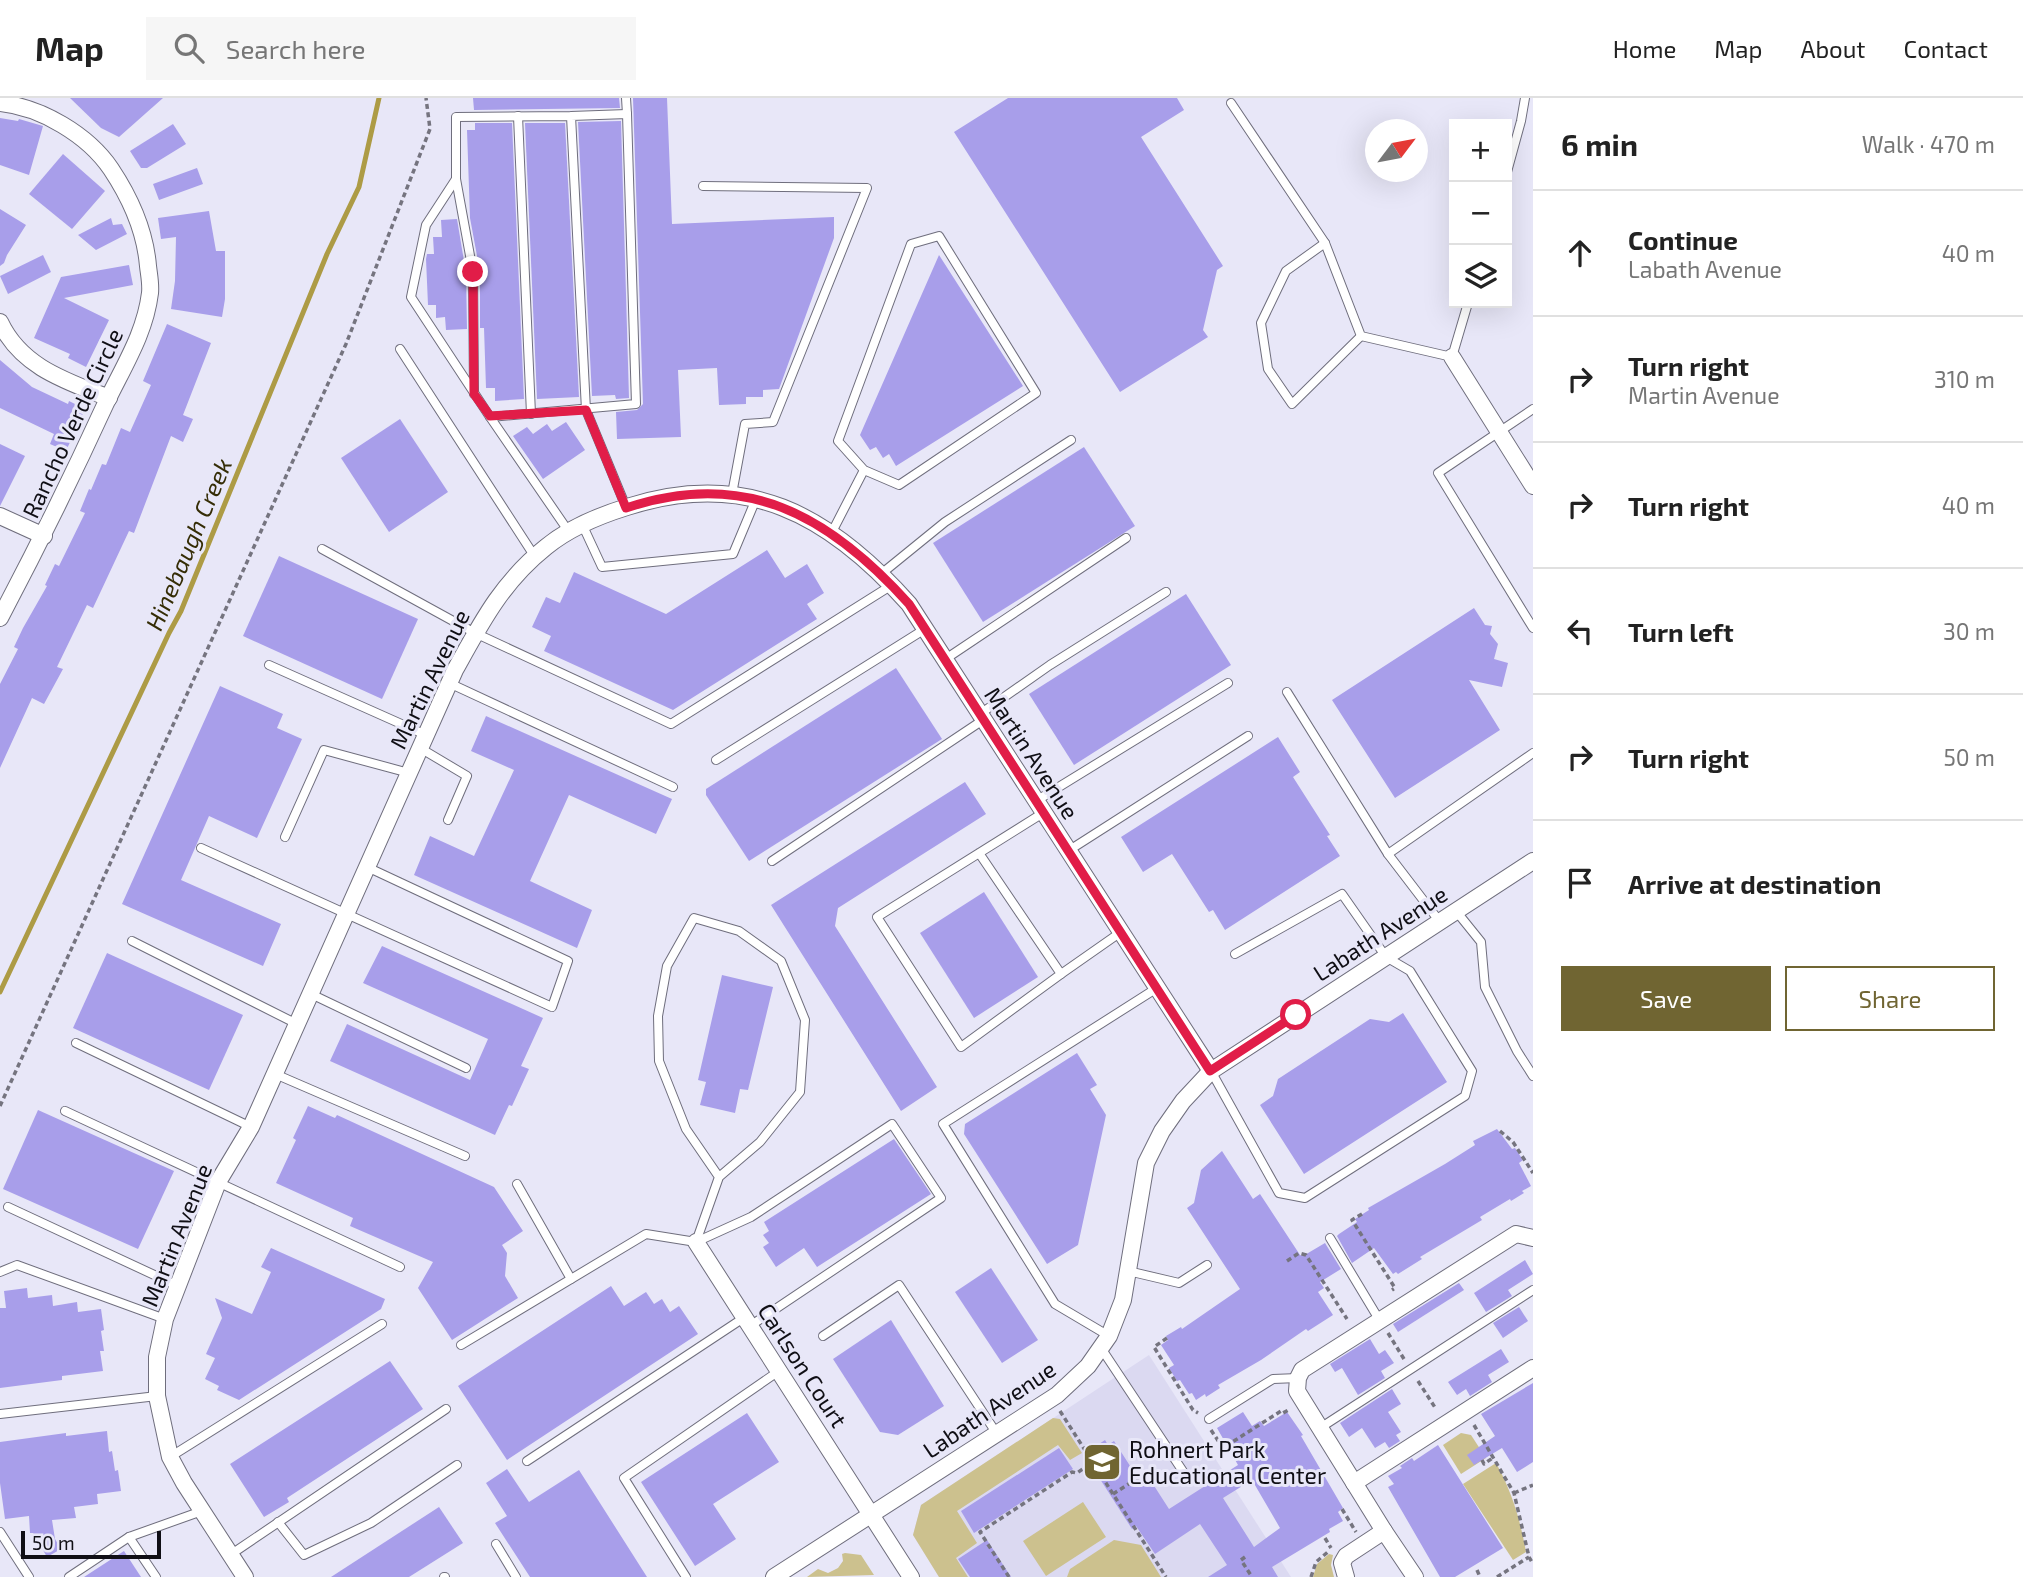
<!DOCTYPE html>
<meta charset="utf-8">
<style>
:root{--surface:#fff;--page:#f6f6f6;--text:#222;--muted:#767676;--line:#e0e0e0;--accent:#706532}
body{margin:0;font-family:"Exo 2",sans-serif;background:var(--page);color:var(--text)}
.controls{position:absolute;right:21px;top:21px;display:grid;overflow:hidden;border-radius:0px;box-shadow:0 7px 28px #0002}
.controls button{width:63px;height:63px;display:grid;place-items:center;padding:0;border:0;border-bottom:2px solid var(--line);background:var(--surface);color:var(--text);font:35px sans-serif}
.compass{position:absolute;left:1365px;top:21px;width:63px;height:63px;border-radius:50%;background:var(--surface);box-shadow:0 7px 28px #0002;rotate:58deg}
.scale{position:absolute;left:21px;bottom:18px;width:140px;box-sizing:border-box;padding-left:7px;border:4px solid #100f15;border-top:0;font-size:19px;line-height:24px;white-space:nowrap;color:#100f15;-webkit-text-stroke:5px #e8e7f8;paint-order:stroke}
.stop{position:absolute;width:21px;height:21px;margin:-16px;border:5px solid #e11d48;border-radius:50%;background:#fff}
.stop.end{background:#e11d48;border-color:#fff;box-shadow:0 2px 7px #0008}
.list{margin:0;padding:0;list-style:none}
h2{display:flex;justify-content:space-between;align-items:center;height:91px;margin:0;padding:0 28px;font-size:30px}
h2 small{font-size:23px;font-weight:400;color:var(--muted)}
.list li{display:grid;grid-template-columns:46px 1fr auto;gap:21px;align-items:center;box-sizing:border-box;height:126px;padding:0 28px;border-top:2px solid var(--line)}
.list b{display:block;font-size:26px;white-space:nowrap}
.list p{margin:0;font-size:23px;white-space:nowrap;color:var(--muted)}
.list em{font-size:23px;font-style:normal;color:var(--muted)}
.actions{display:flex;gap:14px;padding:21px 28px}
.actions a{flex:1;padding:16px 0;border:2px solid var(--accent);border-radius:0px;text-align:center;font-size:24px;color:var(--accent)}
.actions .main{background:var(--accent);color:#fff}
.icon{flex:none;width:38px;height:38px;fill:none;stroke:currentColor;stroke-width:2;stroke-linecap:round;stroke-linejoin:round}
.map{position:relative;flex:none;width:1533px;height:1479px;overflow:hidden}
header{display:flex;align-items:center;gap:42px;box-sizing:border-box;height:98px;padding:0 35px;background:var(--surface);border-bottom:2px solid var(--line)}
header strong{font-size:33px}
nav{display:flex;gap:38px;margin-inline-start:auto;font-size:24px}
.search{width:490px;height:63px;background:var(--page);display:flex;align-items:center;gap:18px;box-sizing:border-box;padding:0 24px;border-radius:0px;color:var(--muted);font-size:26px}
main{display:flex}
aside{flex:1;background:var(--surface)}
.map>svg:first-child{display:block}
.built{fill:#dbd9f1}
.green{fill:#ccc18e}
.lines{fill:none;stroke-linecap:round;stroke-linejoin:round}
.stream{stroke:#ad9b45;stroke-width:5}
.building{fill:#a89eea;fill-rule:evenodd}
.service-casing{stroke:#6f6e7d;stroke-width:10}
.minor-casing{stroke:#6f6e7d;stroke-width:18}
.path{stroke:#75747f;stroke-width:3.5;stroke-dasharray:5 3.5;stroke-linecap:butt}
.service{stroke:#fff;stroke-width:8}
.minor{stroke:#fff;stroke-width:16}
.route{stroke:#e11d48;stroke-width:9}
.labels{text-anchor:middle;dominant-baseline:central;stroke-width:6;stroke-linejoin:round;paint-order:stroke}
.street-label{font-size:23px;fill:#100f15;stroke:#e8e7f8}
.poi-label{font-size:23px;fill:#100f15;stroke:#e8e7f8;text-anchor:start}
.water-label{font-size:24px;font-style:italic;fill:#352d06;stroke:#e8e7f8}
</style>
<header>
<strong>Map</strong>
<div class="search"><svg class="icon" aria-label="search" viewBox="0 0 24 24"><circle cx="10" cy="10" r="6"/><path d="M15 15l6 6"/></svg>Search here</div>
<nav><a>Home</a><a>Map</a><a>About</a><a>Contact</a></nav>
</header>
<main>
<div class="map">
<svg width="1533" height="1479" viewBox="0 0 1533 1479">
<rect width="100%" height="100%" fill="#e8e7f8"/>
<!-- built -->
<polygon class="built" points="1149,1257 1291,1479 939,1479 913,1437 921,1407"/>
<!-- green -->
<g class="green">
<polygon points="1053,1320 1060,1321 1082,1355 1070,1362 1058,1347 957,1413 977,1445 956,1460 968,1479 939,1479 913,1437 921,1407"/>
<polygon points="1461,1335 1471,1337 1486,1360 1461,1376 1443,1347"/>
<path d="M1496,1365C1512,1394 1520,1421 1526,1454L1513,1462L1463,1386Z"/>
<polygon points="1083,1404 1106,1439 1046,1478 1023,1443"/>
<polygon points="1114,1442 1141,1447 1161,1479 1067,1479 1070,1471"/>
<polygon points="845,1455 861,1457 874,1477 807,1479 818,1471 828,1475 838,1470 843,1463 842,1456"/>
<polygon points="1329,1456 1333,1457 1331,1467 1334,1479 1313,1479 1317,1466"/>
</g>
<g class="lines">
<!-- stream -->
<polyline class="stream" points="0,894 169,535 181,513 327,156 359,89 379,0"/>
</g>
<!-- building -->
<g class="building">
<polygon points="70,0 163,0 119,39 101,30"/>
<polygon points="473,0 619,0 620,10 474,12"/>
<polygon points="633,0 667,0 672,126 834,119 834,140 779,291 763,292 763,299 746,299 746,306 719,307 717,270 678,272 681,339 617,341 616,314 637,312 643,306"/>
<polygon points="1008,0 1177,0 1184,12 1141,39 1223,168 1217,172 1203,232 1208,239 1120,294 954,34"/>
<polygon points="0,20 18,23 19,21 43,28 29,77 0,67"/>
<polygon points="621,23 629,300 616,301 615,297 592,298 578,24"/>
<polygon points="475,25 512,25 524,301 495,303 495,290 486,290 484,230 480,230 480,174 470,120 467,32 475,32"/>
<polygon points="525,25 565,25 579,299 537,301"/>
<polygon points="173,26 186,46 147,70 141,70 130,53"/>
<polygon points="63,56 105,93 72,131 29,96"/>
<polygon points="197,70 203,86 159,102 153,86"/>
<polygon points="0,111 26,127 7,157 4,165 0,168"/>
<polygon points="209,113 216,153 225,153 225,201 222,219 171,211 175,183 176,139 161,141 158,120"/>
<polygon points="111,120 113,127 122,126 127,136 96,152 78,137"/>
<polygon points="457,121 466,175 467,231 446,232 445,219 436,220 436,207 428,207 426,161 427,156 434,156 433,139 442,139 441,122"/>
<polygon points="43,157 51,174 8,196 0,178"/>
<polygon points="939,157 1023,288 896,368 889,356 883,360 876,349 870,352 860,337"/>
<polygon points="129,167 133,187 64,200 109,222 86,269 68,260 70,256 34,240 61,179"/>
<polygon points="167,226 211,245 183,317 193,321 183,344 171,338 134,435 129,433 93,510 87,507 57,569 63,571 44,606 32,600 0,670 0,586 18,551 14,549 23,530 47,488 45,487 55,466 59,468 85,415 80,413 89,391 91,392 102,366 106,367 121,330 130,334 151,287 143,283"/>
<polygon points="0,262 32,289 68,306 69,303 85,311 66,353 50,346 54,336 0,310"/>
<polygon points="400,321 448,394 389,434 341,360"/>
<polygon points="566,324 585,352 543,381 513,338 527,329 533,336 547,326 552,333"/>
<polygon points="0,346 25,358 0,408"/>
<polygon points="1084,349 1135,428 983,524 933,445"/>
<polygon points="767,452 785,480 807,466 824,495 807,506 817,521 673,612 544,553 551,538 532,529 546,499 560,505 574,474 666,516"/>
<polygon points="279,458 418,521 382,601 243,538"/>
<polygon points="1186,496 1231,567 1074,667 1029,596"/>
<polygon points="1474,510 1485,527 1492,528 1490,536 1498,546 1494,561 1508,565 1502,589 1469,582 1500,632 1395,700 1332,602"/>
<polygon points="896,570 942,641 749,763 706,697 706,691"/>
<polygon points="220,588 283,616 277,630 302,641 257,740 209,718 181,782 281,826 263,868 122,806"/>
<polygon points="486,618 672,701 656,736 569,697 530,783 592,812 577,850 414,777 430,738 474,758 514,672 471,653"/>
<polygon points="1278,639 1300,674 1293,679 1330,737 1327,738 1340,758 1225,832 1213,812 1209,814 1172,756 1143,774 1121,739"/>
<polygon points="965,684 986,716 838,810 835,828 937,989 901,1013 771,807"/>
<polygon points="984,794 1038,879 974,920 920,835"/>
<polygon points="382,848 543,920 521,968 529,971 512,1008 509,1007 495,1037 330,963 347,926 470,982 488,941 363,885"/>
<polygon points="107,855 243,917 209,992 73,930"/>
<polygon points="722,877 773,889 748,992 740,991 735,1015 700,1007 706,984 698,982"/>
<polygon points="1403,915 1447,984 1304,1076 1260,1007 1273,998 1278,981 1370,921 1389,924"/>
<polygon points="1077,955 1097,987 1090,991 1106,1017 1078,1147 1047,1166 964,1036 965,1026"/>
<polygon points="308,1008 335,1020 337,1017 494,1089 523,1133 502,1147 507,1155 505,1178 518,1200 452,1242 418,1190 433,1164 350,1128 353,1120 276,1085 296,1042 293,1040"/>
<polygon points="38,1012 174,1073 138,1151 3,1091"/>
<polygon points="1497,1031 1512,1051 1515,1050 1523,1062 1519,1065 1531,1088 1522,1093 1524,1095 1511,1103 1510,1101 1480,1119 1482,1122 1420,1159 1422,1161 1398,1176 1396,1174 1393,1176 1374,1150 1352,1165 1337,1138 1339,1136 1357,1124 1355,1121 1369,1112 1368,1110 1445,1066 1475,1047 1473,1043"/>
<polygon points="894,1041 931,1096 817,1169 804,1150 776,1169 763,1149 769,1145 763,1137 769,1133 764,1124"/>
<polygon points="1222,1053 1253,1101 1260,1096 1300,1157 1303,1158 1325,1145 1341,1171 1320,1184 1324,1190 1318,1194 1333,1217 1308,1233 1306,1231 1261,1262 1218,1287 1220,1290 1206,1299 1205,1296 1196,1302 1192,1295 1189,1296 1180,1282 1177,1283 1169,1270 1174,1267 1161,1247 1168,1242 1166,1238 1181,1229 1182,1231 1240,1191 1187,1110 1194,1105 1201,1072"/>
<polygon points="271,1150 385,1201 381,1211 239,1302 217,1292 219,1288 205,1281 215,1260 206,1256 222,1220 215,1200 252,1216 271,1174 261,1169"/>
<polygon points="1525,1162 1533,1176 1508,1192 1512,1198 1486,1214 1474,1195"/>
<polygon points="991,1170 1038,1242 1002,1265 955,1194"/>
<polygon points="1459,1185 1464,1192 1398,1234 1393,1226"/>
<polygon points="611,1188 624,1208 646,1194 654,1206 662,1201 670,1214 679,1208 698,1236 507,1362 458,1288"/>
<polygon points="27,1190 28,1200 52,1197 53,1208 77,1204 78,1214 101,1211 104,1232 101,1233 104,1253 100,1253 103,1273 62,1278 62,1282 0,1290 0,1210 6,1210 4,1193"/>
<polygon points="1519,1209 1528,1223 1503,1240 1493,1225"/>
<polygon points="891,1222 944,1308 898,1337 880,1334 833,1261"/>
<polygon points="1370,1241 1379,1256 1385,1252 1394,1265 1381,1273 1385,1280 1358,1297 1342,1270 1335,1274 1330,1266"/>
<polygon points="1501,1251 1509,1264 1488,1277 1492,1284 1470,1298 1466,1291 1457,1297 1448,1284"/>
<polygon points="390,1263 423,1311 287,1400 289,1404 264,1419 230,1366"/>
<polygon points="1533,1285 1533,1364 1517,1374 1502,1350 1474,1367 1467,1357 1495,1338 1481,1316"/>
<polygon points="1392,1291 1401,1306 1388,1314 1401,1334 1396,1337 1400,1343 1389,1350 1385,1344 1375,1350 1362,1330 1349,1339 1340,1325"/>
<path d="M1243,1314L1252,1328L1260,1323L1264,1328L1287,1314L1303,1337L1301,1338L1343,1410L1338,1414L1343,1423L1329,1431L1330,1434L1272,1469L1278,1479H1208L1227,1467L1200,1426L1155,1456L1136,1428L1132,1431L1084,1356L1105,1342L1108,1347L1114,1343L1143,1388L1151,1383L1169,1411L1238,1367L1217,1330ZM1252,1382L1280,1430L1254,1449L1223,1400Z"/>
<polygon points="747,1315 779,1364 713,1406 736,1441 695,1468 641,1384"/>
<polygon points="107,1333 109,1354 112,1353 115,1373 118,1372 121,1393 97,1396 98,1406 74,1409 76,1420 52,1422 55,1441 61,1451 47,1459 33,1435 30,1435 29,1418 5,1421 0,1385 0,1344 66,1335 66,1338"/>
<polygon points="1438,1347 1503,1450 1455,1479 1440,1479 1388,1389 1394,1386 1388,1378 1402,1370 1400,1368 1412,1360 1414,1363"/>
<polygon points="1059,1350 1073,1371 974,1435 961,1413"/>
<polygon points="507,1371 529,1404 579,1372 647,1479 530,1479 495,1425 507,1418 486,1385"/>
<polygon points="439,1409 463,1445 409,1479 331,1479"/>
<polygon points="987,1442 1011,1479 970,1479 958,1461"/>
<polygon points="124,1453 141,1479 84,1479"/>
</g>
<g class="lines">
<!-- service casing -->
<g class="service-casing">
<g id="service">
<polyline points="626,0 627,16"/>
<polyline points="1231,5 1325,145 1361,238 1452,259 1468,205"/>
<polyline points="518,18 531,316"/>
<polyline points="571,18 456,19 456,81 426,127 411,199 490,319 636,306 627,16 571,18 586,312 626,409"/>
<polyline points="1507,74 1521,23 1525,0"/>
<polyline points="456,81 473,174 474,296"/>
<polyline points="703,88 867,90 773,324 745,326 732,396"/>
<polyline points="1325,145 1286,173 1261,225 1268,271 1292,306 1361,238"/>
<polyline points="400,251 535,459"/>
<polyline points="1533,311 1438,375 1533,530"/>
<polyline points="490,319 569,434"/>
<polyline points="582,426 602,469 733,456 756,401"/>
<polyline points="831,436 864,372 899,387 1036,295 939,138 911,146 838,343 864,372"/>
<polyline points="322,451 475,535 671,626 892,487"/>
<polyline points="881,476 945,424 1071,342"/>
<polyline points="944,562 1126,440"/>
<polyline points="269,567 426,637"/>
<polyline points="449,585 673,689"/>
<polyline points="1287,594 1388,756 1440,824"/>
<polyline points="980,616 1050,567 1166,494"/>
<polyline points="420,650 467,678 448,722"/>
<polyline points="716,662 925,531"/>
<polyline points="1036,703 1228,585"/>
<polyline points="285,739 324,652 409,675"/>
<polyline points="201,750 552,909 568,863 367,769"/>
<polyline points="1068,753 1248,638"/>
<polyline points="979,755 1061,876 961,949 877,819 1043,715"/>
<polyline points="1388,756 1533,655"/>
<polyline points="772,763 983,622"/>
<polyline points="1456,813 1481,844 1485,889 1517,953 1533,978"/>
<polyline points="132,843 297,926"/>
<polyline points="1061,876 1121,834"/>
<polyline points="311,896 466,970"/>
<polyline points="76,945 251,1029"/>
<polyline points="1211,973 1279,1095 1305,1100 1465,998 1472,973 1410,873 1386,859 1342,796 1235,856"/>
<polyline points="275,976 465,1058"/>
<polyline points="65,1013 400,1169"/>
<polyline points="517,1086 571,1181"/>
<polyline points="8,1109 178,1188"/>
<polyline points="1330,1140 1380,1223"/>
<polyline points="696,1144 719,1079 760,1044 800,994 805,922 781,863 739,833 694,820 667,868 658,918 659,963 686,1031 719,1079"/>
<polyline points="1128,1173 1179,1185 1207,1167"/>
<polyline points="0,1174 17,1167 165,1221"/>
<polyline points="823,1238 899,1187 997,1336"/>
<polyline points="1109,1238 1055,1206 943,1026 1157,890"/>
<polyline points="461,1247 646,1136 696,1144 751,1119 892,1026 941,1100 750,1228"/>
<polyline points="1101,1250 1186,1378"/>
<polyline points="0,1316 157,1298"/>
<polyline points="1209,1321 1273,1281 1298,1280"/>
<polyline points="1320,1330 1533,1192"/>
<polyline points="170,1359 382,1226"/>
<polyline points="527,1363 745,1219"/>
<polyline points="278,1424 304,1457 371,1425 457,1367"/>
<polyline points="0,1434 29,1479"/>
<polyline points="129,1439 156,1479"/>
<polyline points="496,1446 516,1479"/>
<polyline points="230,1457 446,1311"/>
<polyline points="69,1479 129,1439 202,1413"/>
<polyline points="444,1479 445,1479"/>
<polyline points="686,1479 624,1380 779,1273"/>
</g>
</g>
<!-- minor casing -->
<g class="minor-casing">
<g id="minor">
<path d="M0,5C41,9 88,37 111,71C131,101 145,132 148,168C149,177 151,186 150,195C145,236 123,269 105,307C72,379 37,450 0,520"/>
<path d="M0,224C21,269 66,283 109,300"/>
<polyline points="1452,259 1533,388"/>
<polyline points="0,418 44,438"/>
<polyline points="696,1144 911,1479"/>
<polyline points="1354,1385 1533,1270"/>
<polyline points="1384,1433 1415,1479"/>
<path d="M245,1479L184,1385L170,1359L157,1298V1259L165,1221L218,1084L251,1029L455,572C481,525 502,484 546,449C569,430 598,418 627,409C746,371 829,416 909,506L1211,973"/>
<polyline points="774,1479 1057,1297 1088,1268 1109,1238 1123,1202 1146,1065 1162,1033 1183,1003 1211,973 1533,763"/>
<polyline points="1346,1479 1342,1465 1346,1458 1384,1433 1297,1293 1298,1280 1302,1272 1516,1136 1533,1140"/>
</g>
</g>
<!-- path -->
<g class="path">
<polyline points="0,1008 346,246 430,31 426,0"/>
<polyline points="1500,1033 1513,1044 1533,1075"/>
<polyline points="1362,1116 1352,1122 1395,1190 1392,1192"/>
<polyline points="1287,1163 1299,1155 1306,1157 1347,1221"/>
<polyline points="1388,1235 1404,1261"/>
<polyline points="1167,1240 1154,1249 1193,1312 1198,1315"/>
<polyline points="1418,1283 1436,1311"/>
<polyline points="1060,1313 1166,1479"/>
<polyline points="1474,1327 1514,1395 1529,1459 1533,1466"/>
<polyline points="1211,1332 1223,1350 1281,1313 1283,1315 1290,1311"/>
<polyline points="1482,1362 1484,1366 1494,1359"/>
<polyline points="1514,1395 1533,1387"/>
<polyline points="1113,1396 1149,1373"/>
<polyline points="1342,1411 1356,1434"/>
<polyline points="1325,1440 1331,1450"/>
<polyline points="1245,1459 1241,1462 1252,1479"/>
<polyline points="1477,1472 1480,1479"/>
<polyline points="1009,1479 980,1434 1072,1374 1077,1375 1093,1364"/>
<polyline points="1311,1479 1316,1464 1329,1453"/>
<polyline points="1497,1479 1529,1459"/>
</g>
<!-- service -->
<use href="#service" class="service"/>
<!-- minor -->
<use href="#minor" class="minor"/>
</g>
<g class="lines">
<!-- route -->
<path class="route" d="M473,174L474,296L490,318L586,312L626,410C745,370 829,417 909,506L1210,973L1296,917"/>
</g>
<!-- icons -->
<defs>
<g id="university-square" transform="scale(2.0125)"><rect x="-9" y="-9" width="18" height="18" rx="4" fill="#706532" stroke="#e8e7f8"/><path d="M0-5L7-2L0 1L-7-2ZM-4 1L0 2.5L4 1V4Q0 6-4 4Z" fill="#fff"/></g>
</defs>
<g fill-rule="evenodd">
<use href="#university-square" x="1102" y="1364"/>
</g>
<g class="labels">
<!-- street labels -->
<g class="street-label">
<text transform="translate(72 325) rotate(-65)">Rancho Verde Circle</text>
<text transform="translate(429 581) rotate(-64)">Martin Avenue</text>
<text transform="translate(1032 655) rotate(57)">Martin Avenue</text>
<text transform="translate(1380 835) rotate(-33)">Labath Avenue</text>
<text transform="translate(176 1137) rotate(-68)">Martin Avenue</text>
<text transform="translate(803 1267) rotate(57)">Carlson Court</text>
<text transform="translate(989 1311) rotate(-34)">Labath Avenue</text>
</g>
<!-- poi labels -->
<g class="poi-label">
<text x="1129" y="1351">Rohnert Park<tspan x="1129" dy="26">Educational Center</tspan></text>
</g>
<!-- water labels -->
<g class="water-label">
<text transform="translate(188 446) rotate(-67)">Hinebaugh Creek</text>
</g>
</g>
</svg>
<div class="controls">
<button>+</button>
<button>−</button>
<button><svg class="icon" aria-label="layers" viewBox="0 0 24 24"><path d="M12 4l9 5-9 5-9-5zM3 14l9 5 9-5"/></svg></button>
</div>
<svg class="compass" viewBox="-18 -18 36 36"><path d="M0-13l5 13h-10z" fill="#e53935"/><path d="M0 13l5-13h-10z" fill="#767676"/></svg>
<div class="scale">50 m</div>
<div class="stop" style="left:1296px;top:917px"></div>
<div class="stop end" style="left:473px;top:174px"></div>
</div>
<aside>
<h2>6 min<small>Walk · 470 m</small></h2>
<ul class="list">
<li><svg class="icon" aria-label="ahead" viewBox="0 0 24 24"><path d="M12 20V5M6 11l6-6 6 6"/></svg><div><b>Continue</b><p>Labath Avenue</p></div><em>40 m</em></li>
<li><svg class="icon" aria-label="right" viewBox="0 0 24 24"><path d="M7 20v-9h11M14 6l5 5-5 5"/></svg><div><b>Turn right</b><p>Martin Avenue</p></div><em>310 m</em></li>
<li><svg class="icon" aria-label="right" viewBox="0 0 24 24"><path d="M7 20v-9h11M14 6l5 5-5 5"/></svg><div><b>Turn right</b></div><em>40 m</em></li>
<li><svg class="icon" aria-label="left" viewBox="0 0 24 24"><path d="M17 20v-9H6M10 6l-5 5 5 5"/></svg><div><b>Turn left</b></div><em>30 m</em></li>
<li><svg class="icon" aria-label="right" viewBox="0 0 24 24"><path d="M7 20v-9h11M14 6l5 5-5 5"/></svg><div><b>Turn right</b></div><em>50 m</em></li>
<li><svg class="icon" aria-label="arrive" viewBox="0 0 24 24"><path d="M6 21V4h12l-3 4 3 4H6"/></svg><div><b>Arrive at destination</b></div></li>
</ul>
<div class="actions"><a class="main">Save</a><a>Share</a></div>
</aside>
</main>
